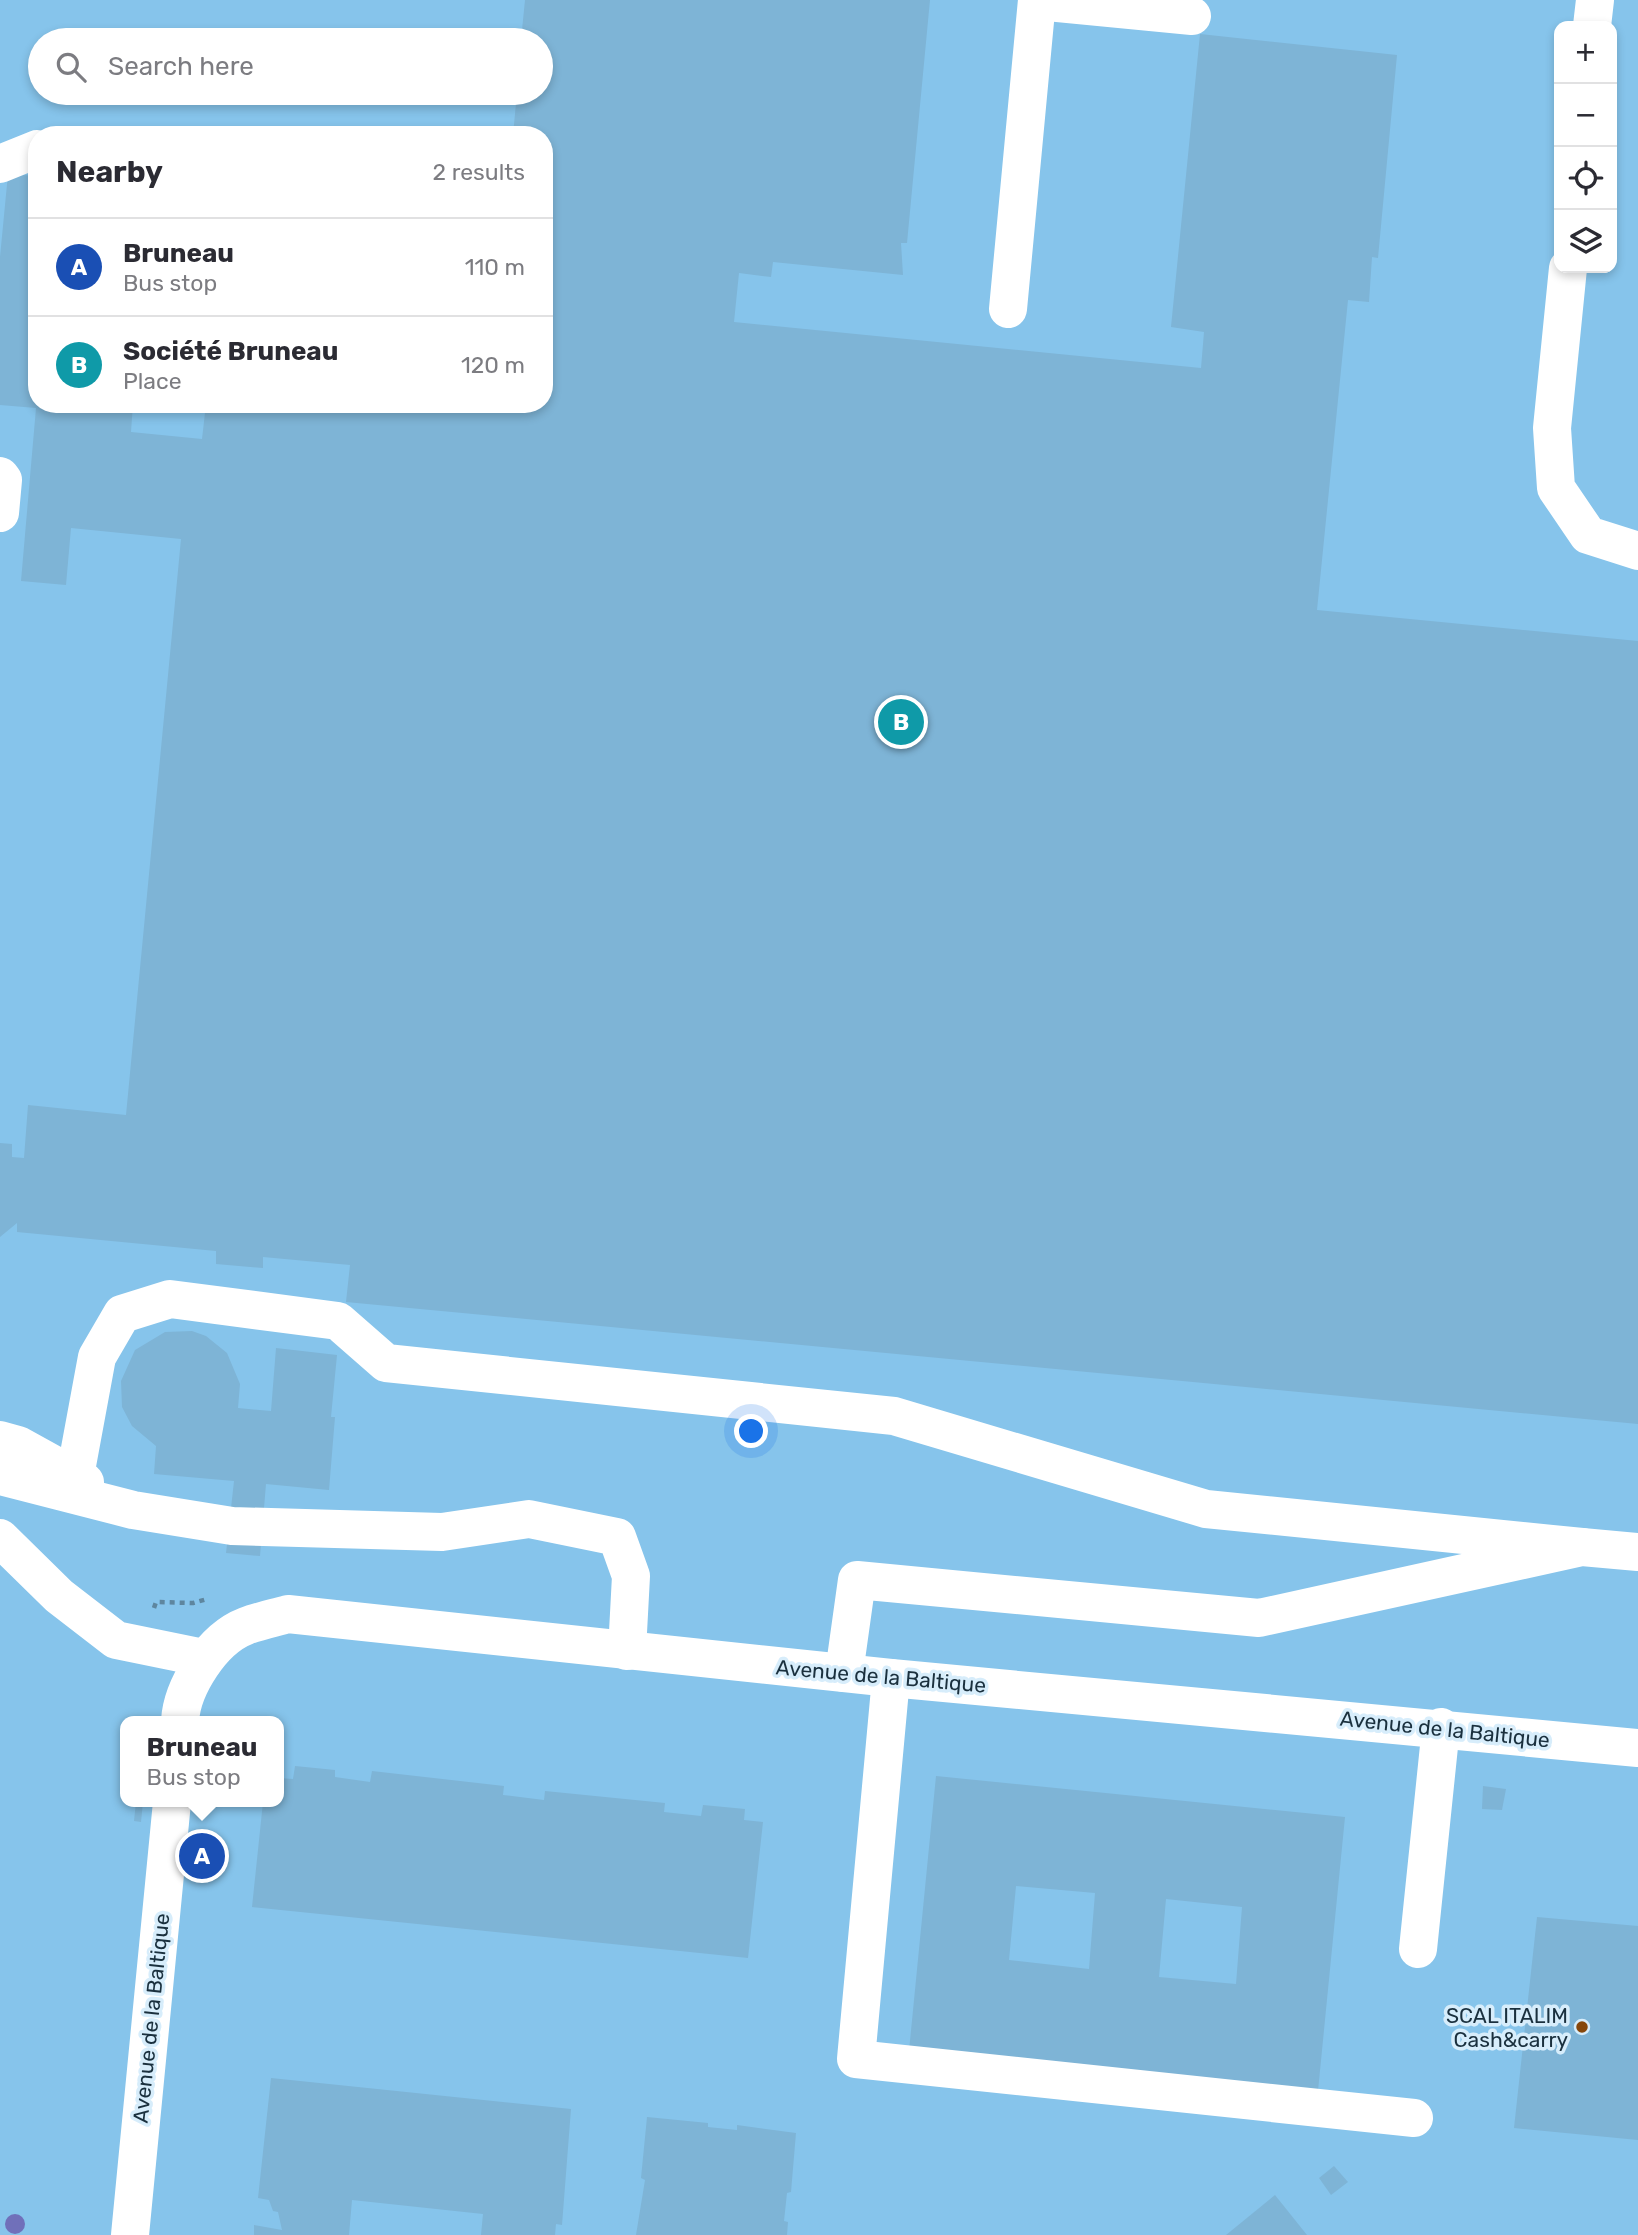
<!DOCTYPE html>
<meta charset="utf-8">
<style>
:root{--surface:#fff;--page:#f2f2f3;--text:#2b2b33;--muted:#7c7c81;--line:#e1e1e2;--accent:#2563eb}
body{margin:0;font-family:Rubik,sans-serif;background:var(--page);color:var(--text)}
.controls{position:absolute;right:21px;top:21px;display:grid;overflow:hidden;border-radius:14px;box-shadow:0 4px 10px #0003}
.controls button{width:63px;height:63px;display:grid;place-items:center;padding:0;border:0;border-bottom:2px solid var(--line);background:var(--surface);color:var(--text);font:35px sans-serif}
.you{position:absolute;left:752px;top:1432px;width:24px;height:24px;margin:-18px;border:5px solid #fff;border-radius:50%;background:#1a73e8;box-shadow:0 0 0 10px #1a73e833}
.badge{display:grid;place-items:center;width:46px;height:46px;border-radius:50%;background:var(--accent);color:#fff;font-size:23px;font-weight:700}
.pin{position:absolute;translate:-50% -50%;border:4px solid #fff;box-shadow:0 2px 7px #0006}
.popup{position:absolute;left:120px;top:1716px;width:164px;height:91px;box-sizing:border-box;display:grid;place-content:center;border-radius:14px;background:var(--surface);filter:drop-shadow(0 2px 5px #0005);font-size:23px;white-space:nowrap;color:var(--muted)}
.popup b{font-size:26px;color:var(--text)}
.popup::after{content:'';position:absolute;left:50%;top:100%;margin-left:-14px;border:14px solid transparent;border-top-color:var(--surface)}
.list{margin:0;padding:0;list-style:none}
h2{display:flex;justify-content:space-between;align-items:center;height:91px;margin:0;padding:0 28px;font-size:30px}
h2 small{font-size:23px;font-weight:400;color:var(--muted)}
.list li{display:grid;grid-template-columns:46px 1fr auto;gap:21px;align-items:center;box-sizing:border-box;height:98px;padding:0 28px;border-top:2px solid var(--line)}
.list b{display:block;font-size:26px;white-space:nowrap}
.list p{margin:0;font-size:23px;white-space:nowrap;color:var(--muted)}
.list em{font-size:23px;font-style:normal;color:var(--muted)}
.icon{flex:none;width:38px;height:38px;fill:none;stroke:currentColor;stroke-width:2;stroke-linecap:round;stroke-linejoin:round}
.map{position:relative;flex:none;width:1638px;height:2235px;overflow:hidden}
.search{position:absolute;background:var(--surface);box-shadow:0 4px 10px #0003;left:28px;top:28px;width:525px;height:77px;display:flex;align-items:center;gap:18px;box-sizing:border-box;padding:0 24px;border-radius:38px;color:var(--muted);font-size:26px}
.panel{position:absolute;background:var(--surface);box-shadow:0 4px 10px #0003;left:28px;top:126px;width:525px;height:287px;border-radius:28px}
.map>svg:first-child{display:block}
.built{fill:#86c4eb;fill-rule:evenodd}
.building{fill:#7eb4d6;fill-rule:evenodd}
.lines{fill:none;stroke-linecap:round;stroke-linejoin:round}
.path{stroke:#5e869f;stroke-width:4.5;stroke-dasharray:5 5;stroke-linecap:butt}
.minor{stroke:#fff;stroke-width:38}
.tree{fill:#7070ba}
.poi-dot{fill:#86470b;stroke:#d7edfb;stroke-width:2.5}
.labels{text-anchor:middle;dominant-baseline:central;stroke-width:7;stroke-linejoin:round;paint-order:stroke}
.street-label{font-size:21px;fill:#1a303e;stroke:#d7edfb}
.poi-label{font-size:21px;fill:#1a303e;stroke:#d7edfb;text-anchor:end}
</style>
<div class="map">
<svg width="1638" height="2235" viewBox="0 0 1638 2235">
<rect width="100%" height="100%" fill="#9ad1f4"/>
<!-- built -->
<path class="built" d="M0,0H1638V2235H0ZM1559,26H1612V268H1559ZM40,40H541V93H40ZM37,135H544V404H37ZM125,1721H279V1802H125Z"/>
<!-- building -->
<g class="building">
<polygon points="525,0 930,0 907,243 901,243 903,275 773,262 771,277 739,273 734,322 1201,368 1204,332 1171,327 1200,34 1397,55 1378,258 1372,257 1369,302 1348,300 1317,610 1638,641 1638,1424 346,1302 350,1265 263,1257 263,1268 216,1264 216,1251 17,1232 17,1223 0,1237 0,1143 12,1144 12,1157 24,1158 28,1105 126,1115 181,539 71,528 66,585 21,581 36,408 0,405 0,257 8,174 37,176 37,404 133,404 131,432 202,439 206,404 544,404 544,135 513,135 517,93 541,93 541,40 521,40"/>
<polygon points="192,1331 206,1336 227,1353 240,1384 238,1408 271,1411 276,1348 337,1355 331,1417 335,1417 329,1490 266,1484 260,1556 226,1553 234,1481 154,1474 156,1446 132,1426 122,1407 121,1381 135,1350 165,1332"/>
<polygon points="295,1766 335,1770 335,1777 370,1782 372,1771 504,1786 503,1795 544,1800 545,1791 665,1803 664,1812 701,1816 703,1805 745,1809 744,1820 763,1822 748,1958 252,1907 263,1802 279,1802 279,1778 293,1779"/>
<path d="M936,1776L1345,1817L1318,2091L909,2051ZM1016,1886L1095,1893L1089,1969L1009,1960ZM1166,1899L1242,1907L1236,1984L1159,1977Z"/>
<polygon points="1483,1786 1506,1789 1502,1810 1482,1809"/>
<polygon points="136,1802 143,1802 141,1822 134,1821"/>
<polygon points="1537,1917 1638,1926 1638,2140 1514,2128"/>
<polygon points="271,2078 571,2109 562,2225 556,2224 555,2235 481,2235 483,2214 352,2200 349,2235 254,2235 254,2225 282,2230 278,2212 273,2211 269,2200 258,2198"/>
<polygon points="647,2117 708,2123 708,2127 737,2130 737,2125 796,2133 791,2192 787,2193 784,2221 788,2222 787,2235 636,2235 645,2180 641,2178"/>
<polygon points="1334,2166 1348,2182 1331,2195 1319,2178"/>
<polygon points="1275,2195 1307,2235 1226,2235"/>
</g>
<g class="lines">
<!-- path -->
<polyline class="path" points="154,1608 156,1602 193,1603 207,1599"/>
<!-- minor -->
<g class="minor">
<polyline points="1037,1 1192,16"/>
<polyline points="1592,26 1595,0"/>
<polyline points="0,164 37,149"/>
<polyline points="1568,268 1552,428 1556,488 1588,535 1638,551"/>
<polyline points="1008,309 1037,0"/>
<polyline points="0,476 3,480 0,513"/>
<polyline points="0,1440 18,1445 85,1482"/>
<polyline points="0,1476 133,1510 232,1526 442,1532 529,1519 617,1537 631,1576 627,1651"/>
<polyline points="75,1476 97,1357 122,1314 170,1299 338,1321 386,1363 894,1416 1206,1509 1582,1547"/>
<polyline points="0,1538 59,1596 116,1640 204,1658"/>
<polyline points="844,1673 857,1580 1259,1618 1582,1547 1638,1552"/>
<polyline points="891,1678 856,2059 1414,2118"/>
<path d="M180,1721C182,1687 212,1639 246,1626C259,1621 274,1618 288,1614L891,1678L1638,1748"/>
<polyline points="1418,1949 1441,1727"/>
<polyline points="130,2235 172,1802"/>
</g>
</g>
<!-- trees -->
<circle class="tree" cx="15" cy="2224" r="10"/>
<!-- markers -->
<circle class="poi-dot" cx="1582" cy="2027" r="7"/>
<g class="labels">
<!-- street labels -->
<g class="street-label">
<text transform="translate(881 1676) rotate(5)">Avenue de la Baltique</text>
<text transform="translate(1445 1729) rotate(6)">Avenue de la Baltique</text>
<text transform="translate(151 2018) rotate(-84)">Avenue de la Baltique</text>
</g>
<!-- poi labels -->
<g class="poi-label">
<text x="1568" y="2015">SCAL ITALIM<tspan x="1568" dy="24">Cash&amp;carry</tspan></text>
</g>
</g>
</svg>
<div class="controls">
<button>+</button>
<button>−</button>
<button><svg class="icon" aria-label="locate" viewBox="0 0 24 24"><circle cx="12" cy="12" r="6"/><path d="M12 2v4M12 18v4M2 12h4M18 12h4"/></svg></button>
<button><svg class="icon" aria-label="layers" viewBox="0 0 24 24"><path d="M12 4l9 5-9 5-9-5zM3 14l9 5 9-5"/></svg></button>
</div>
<div class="you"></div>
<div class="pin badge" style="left:202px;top:1856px;background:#1a4fb4">A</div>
<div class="popup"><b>Bruneau</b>Bus stop</div>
<div class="pin badge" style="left:901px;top:722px;background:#0f9aa8">B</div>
<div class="search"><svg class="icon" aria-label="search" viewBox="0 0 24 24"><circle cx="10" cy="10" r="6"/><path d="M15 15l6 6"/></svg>Search here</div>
<section class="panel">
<h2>Nearby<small>2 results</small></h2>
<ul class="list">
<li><span class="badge" style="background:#1a4fb4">A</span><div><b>Bruneau</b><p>Bus stop</p></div><em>110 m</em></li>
<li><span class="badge" style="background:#0f9aa8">B</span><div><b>Société Bruneau</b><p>Place</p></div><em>120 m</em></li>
</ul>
</section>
</div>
